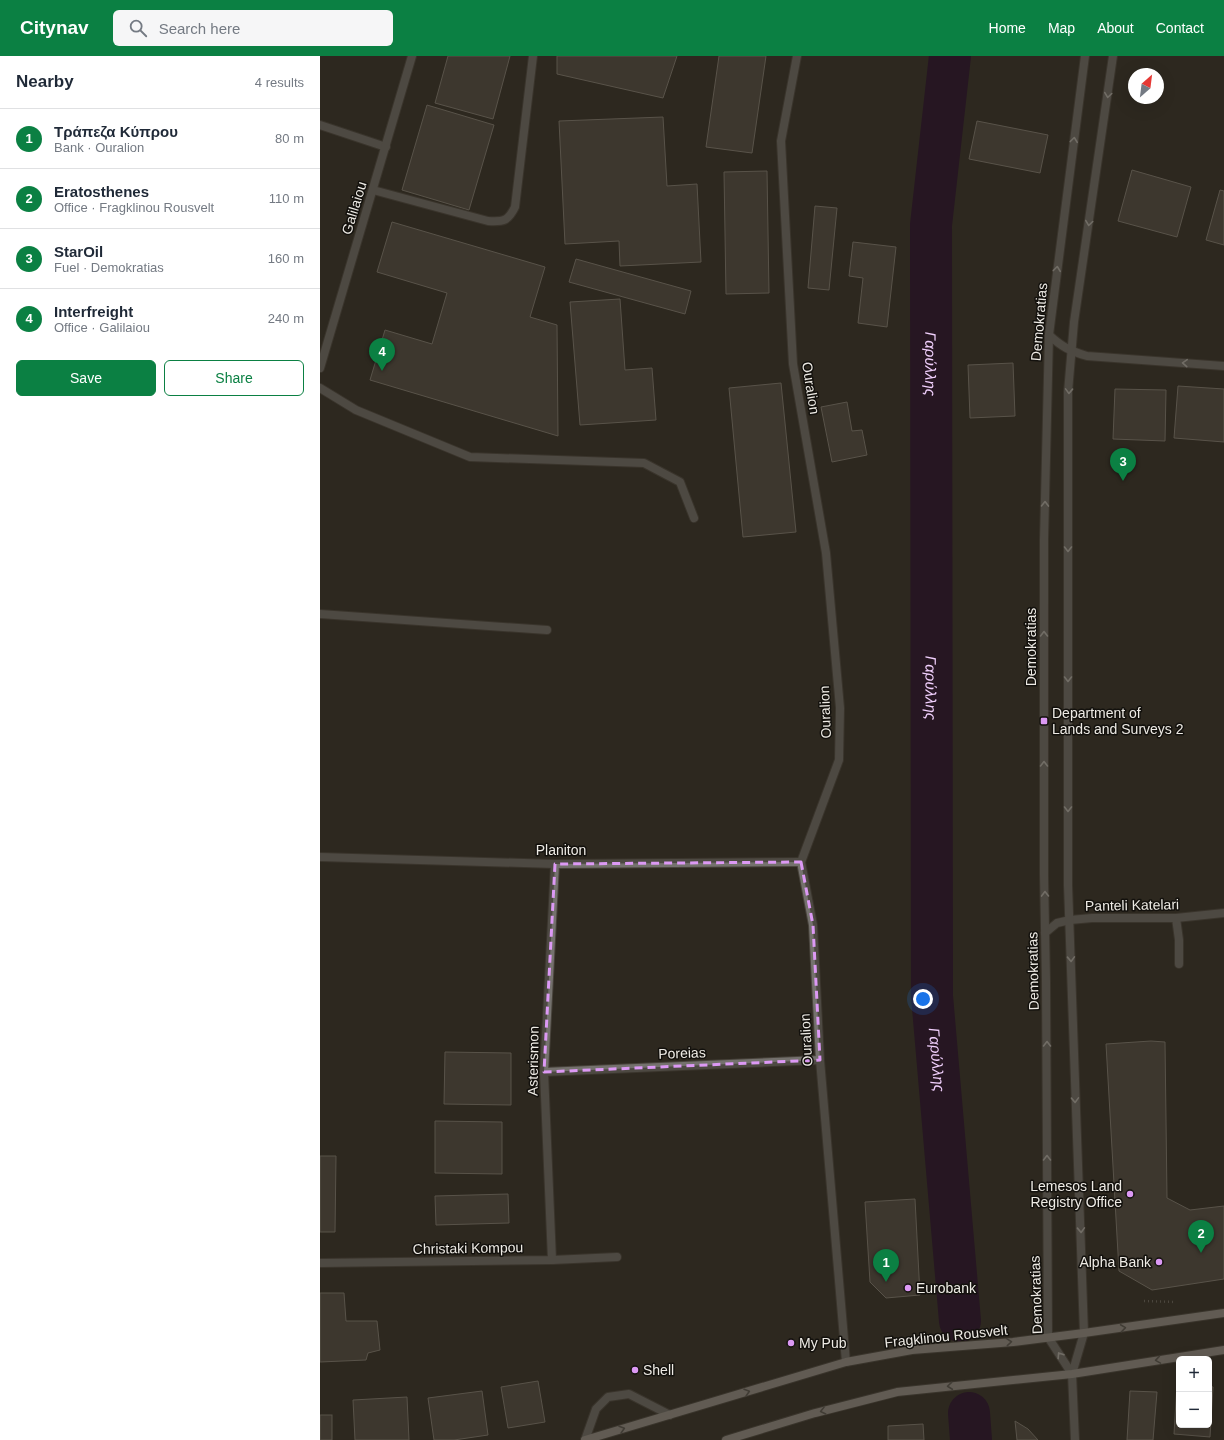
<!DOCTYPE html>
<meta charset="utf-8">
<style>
:root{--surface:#fff;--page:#f6f6f7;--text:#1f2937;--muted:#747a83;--line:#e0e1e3;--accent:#0b8043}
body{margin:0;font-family:Helvetica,sans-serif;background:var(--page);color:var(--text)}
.controls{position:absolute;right:12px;bottom:12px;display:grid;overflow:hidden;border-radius:6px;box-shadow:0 4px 16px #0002}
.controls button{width:36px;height:36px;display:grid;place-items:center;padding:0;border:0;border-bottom:1px solid var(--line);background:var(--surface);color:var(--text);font:20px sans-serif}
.compass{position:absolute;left:808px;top:12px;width:36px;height:36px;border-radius:50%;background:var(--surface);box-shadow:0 4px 16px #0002;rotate:28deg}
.you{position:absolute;left:603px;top:943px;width:14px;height:14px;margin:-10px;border:3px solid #fff;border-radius:50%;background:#1a73e8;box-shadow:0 0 0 6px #1a73e833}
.badge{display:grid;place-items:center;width:26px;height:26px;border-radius:50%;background:var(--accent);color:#fff;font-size:13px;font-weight:700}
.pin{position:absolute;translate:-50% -33px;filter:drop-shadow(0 1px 2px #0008)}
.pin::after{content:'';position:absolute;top:21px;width:14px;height:12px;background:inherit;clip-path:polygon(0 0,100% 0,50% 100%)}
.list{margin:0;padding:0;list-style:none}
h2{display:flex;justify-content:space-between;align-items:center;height:52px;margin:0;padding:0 16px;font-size:17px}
h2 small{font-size:13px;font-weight:400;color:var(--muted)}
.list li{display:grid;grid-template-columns:26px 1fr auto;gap:12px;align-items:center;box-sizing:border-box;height:60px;padding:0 16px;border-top:1px solid var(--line)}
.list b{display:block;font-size:15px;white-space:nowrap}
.list p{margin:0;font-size:13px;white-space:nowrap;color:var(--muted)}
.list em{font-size:13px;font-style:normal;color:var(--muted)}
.actions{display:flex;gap:8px;padding:12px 16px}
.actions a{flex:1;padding:9px 0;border:1px solid var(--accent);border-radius:6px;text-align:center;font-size:14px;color:var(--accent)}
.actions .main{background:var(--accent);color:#fff}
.icon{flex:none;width:22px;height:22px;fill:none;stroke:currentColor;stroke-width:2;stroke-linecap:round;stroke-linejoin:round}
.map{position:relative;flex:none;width:904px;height:1384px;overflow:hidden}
header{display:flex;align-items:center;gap:24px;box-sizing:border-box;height:56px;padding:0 20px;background:var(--accent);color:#fff}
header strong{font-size:19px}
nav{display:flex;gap:22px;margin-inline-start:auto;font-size:14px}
.search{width:280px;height:36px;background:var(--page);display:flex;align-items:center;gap:10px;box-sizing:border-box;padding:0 14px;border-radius:6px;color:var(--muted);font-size:15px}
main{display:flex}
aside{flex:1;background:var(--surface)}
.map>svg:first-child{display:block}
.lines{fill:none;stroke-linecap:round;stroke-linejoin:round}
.river{stroke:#1d0027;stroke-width:42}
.building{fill:#504a41;stroke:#8c867c}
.service-casing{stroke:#48433b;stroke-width:10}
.minor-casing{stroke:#48433b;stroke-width:10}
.tertiary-casing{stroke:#48433b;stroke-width:10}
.secondary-casing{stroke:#48433b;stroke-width:10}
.path{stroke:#706c64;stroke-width:2.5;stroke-dasharray:1 3;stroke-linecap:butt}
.service{stroke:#74716d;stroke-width:8}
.minor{stroke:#74716d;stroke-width:8}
.tertiary{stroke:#74716d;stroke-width:8}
.secondary{stroke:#9f9a93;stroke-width:8}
.oneway{stroke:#c3c0bb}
.oneway2{stroke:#595650}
.marked{fill:none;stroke:#dc99f4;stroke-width:3;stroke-dasharray:8 5;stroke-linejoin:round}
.poi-dot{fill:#dc99f4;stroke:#13110d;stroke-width:1.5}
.labels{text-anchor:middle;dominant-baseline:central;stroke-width:3;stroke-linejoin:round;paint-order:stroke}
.street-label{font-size:14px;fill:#eeebe5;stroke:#13110d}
.poi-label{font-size:14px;fill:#eeebe5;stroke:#13110d;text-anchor:start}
.water-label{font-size:15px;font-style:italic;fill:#f1d0fd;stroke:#13110d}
</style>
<header>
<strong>Citynav</strong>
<div class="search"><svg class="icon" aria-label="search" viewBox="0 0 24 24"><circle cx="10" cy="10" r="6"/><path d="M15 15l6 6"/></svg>Search here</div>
<nav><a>Home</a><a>Map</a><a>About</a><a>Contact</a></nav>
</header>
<main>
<aside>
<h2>Nearby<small>4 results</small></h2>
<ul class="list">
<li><span class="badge">1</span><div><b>Τράπεζα Κύπρου</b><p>Bank · Ouralion</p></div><em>80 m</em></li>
<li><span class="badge">2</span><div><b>Eratosthenes</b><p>Office · Fragklinou Rousvelt</p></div><em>110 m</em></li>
<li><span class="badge">3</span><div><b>StarOil</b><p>Fuel · Demokratias</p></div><em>160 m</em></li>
<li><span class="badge">4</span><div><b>Interfreight</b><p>Office · Galilaiou</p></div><em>240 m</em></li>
</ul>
<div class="actions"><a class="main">Save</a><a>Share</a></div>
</aside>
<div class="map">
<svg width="904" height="1384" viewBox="0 0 904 1384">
<rect width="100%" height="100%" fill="#2d281f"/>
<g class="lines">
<!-- river -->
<g class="river">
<path id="s1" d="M630,0L611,169L612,940L640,1265"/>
<polyline points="649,1357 651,1384"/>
</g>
</g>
<!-- building -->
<g class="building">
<polygon points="128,0 190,0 173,63 115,47"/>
<polygon points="237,0 357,0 343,42 237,18"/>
<polygon points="399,0 446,0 432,97 386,91"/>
<polygon points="107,49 174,69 149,154 82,134"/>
<polygon points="343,61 347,130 377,128 381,206 300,210 299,185 245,188 239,65"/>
<polygon points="657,65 728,79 720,117 649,103"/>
<polygon points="812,114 871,131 857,181 798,165"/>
<polygon points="447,115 449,237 406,238 404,116"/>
<polygon points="900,134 904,135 904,189 886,184"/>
<polygon points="495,150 517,152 509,234 488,232"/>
<polygon points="72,166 225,211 210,261 237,269 238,380 50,324 65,274 112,288 127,237 57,216"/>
<polygon points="533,186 576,191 567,271 538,267 543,222 529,220"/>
<polygon points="256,203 371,235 365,258 249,226"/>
<polygon points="300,243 305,314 332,312 336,364 260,369 250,246"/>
<polygon points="693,307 695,360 650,362 648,309"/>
<polygon points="461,327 476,476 423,481 409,332"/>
<polygon points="858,330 904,333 904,386 854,382"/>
<polygon points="795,333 846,334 845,385 793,383"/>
<polygon points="527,346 532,375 542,374 547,399 512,406 501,351"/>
<polygon points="831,985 845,986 847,1142 870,1154 904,1150 904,1223 832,1234 799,1215 786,988"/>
<polygon points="125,996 191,997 191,1049 124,1048"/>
<polygon points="115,1065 182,1066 182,1118 115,1117"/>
<polygon points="0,1100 16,1100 15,1176 0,1176"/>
<polygon points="188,1138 189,1167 116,1169 115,1140"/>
<polygon points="595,1143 600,1239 566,1242 550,1226 545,1146"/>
<polygon points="0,1237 24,1237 26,1265 57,1265 60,1294 48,1297 46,1304 0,1306"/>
<polygon points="218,1325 225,1366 188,1372 181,1331"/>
<polygon points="857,1328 859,1328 859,1369 889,1369 889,1330 893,1331 890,1381 854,1378"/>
<polygon points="162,1335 168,1379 134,1384 114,1384 108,1342"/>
<polygon points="810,1335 837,1336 833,1384 807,1384"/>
<polygon points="87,1341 89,1384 35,1384 33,1344"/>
<rect x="0" y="1359" width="12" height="25"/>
<polygon points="695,1365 708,1373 718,1384 697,1384"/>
<polygon points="603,1368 604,1384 568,1384 568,1370"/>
</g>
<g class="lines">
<!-- service casing -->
<g class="service-casing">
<g id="service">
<path d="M53,134L168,165C184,166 188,165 195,151L213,0"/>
<polyline points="0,332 36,354 150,401 324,407 360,426 374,462"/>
<polyline points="856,862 859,884 859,908"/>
<polyline points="265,1384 276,1353 288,1341 309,1338 350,1359"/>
</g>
</g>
<!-- minor casing -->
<g class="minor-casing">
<g id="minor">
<polyline points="477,0 461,85 473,308 506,497 520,652 519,704 481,806 493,869 500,1004 526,1306"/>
<polyline points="0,69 66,91"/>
<path d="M729,279C742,291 750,295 767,300L904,310"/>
<polyline points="0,312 92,0"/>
<polyline points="0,558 227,574"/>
<polyline points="0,801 235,808 481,806"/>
<polyline points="725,877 737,867 750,864 772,862 856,862 904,857"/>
<polyline points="224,1016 500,1004"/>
<polyline points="232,1204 224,1016 235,808"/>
<polyline points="0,1207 232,1204 297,1201"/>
<polyline points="752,1318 755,1384"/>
</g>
</g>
<!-- tertiary casing -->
<g class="tertiary-casing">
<g id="tertiary">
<polyline points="752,1318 728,1281 726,925 724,819 724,484 729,279 765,0"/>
<polyline points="752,1318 764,1277 748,829 748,336 754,266 793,0"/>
</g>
</g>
<!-- secondary casing -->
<g class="secondary-casing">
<g id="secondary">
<polyline points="265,1384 526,1306 592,1294 693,1286 764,1277 904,1257"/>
<polyline points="406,1384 495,1357 577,1336 752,1318 904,1294"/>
</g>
</g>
<!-- path -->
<polyline class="path" points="824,1245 856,1246"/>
<!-- service -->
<use href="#service" class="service"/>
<!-- minor -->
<use href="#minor" class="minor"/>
<!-- tertiary -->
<use href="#tertiary" class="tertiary"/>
<!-- secondary -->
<use href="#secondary" class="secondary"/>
</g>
<!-- one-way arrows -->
<defs><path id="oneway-chevron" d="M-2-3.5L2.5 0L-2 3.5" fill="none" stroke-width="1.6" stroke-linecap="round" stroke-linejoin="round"/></defs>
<g class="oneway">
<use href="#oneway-chevron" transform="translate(788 39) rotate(98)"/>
<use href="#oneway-chevron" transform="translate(754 84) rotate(-83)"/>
<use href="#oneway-chevron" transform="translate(769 167) rotate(98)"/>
<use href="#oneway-chevron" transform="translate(737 213) rotate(-83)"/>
<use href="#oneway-chevron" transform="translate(865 307) rotate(-176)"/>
<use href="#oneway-chevron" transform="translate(749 335) rotate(92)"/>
<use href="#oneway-chevron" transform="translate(725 448) rotate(-89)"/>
<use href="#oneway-chevron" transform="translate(748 493) rotate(90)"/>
<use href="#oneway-chevron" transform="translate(724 578) rotate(-90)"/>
<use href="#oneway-chevron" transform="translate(748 623) rotate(90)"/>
<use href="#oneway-chevron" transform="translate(724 708) rotate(-90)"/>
<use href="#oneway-chevron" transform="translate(748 753) rotate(90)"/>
<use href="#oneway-chevron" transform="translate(725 838) rotate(-91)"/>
<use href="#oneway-chevron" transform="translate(751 903) rotate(88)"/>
<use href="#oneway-chevron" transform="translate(727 988) rotate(-90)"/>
<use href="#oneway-chevron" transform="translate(755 1044) rotate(88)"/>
<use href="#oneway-chevron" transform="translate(727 1102) rotate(-90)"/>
<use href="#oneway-chevron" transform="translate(761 1174) rotate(88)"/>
<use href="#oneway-chevron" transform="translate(740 1299) rotate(-123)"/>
</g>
<g class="oneway2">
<use href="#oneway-chevron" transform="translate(803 1272) rotate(-8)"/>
<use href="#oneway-chevron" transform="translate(689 1286) rotate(-5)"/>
<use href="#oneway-chevron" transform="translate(838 1304) rotate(171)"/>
<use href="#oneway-chevron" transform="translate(630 1330) rotate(174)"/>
<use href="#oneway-chevron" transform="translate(427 1336) rotate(-17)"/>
<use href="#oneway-chevron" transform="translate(503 1355) rotate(166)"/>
<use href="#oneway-chevron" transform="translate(302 1373) rotate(-17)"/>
</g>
<!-- marked area -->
<path d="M0 0H904V1384H0ZM481,806L493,869L500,1004L224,1016L235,808Z" fill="#2d281f" fill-opacity=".55" fill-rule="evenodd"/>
<path class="marked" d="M481,806L493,869L500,1004L224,1016L235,808Z"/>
<!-- markers -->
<g class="poi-dot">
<rect x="720" y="661" width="8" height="8" rx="2"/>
<circle cx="810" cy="1138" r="4"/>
<circle cx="839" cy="1206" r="4"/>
<circle cx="588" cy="1232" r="4"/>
<circle cx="471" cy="1287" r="4"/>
<circle cx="315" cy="1314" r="4"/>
</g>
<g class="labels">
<!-- street labels -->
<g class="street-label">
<text transform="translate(34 152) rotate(-73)">Galilaiou</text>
<text transform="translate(719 266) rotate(-85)">Demokratias</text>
<text transform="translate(491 332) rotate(81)">Ouralion</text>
<text transform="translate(711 591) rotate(-90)">Demokratias</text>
<text transform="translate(505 656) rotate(-92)">Ouralion</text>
<text x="241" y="794">Planiton</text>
<text transform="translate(812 849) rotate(-1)">Panteli Katelari</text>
<text transform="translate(713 915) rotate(-91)">Demokratias</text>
<text transform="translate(486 984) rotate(-93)">Ouralion</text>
<text transform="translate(362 997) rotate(-2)">Poreias</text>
<text transform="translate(213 1005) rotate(-89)">Asterismon</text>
<text transform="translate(148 1192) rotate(-1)">Christaki Kompou</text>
<text transform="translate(716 1239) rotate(-92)">Demokratias</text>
<text transform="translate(626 1280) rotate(-6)">Fragklinou Rousvelt</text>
</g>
<!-- poi labels -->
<g class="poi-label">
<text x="732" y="657">Department of<tspan x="732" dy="16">Lands and Surveys 2</tspan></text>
<text x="802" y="1130" text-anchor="end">Lemesos Land<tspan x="802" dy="16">Registry Office</tspan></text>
<text x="831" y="1206" text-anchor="end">Alpha Bank</text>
<text x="596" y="1232">Eurobank</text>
<text x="479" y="1287">My Pub</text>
<text x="323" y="1314">Shell</text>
</g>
<!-- water labels -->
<g class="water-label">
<text stroke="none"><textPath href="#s1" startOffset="309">Γαρύλλης</textPath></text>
<text stroke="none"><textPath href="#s1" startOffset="633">Γαρύλλης</textPath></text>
<text stroke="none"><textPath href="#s1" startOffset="1005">Γαρύλλης</textPath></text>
</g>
</g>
</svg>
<div class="controls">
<button>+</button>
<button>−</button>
</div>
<svg class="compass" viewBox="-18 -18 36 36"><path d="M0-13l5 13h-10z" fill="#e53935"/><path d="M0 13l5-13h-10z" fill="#747a83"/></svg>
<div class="you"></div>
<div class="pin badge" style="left:566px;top:1226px">1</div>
<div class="pin badge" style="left:881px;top:1197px">2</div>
<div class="pin badge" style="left:803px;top:425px">3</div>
<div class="pin badge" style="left:62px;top:315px">4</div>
</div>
</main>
